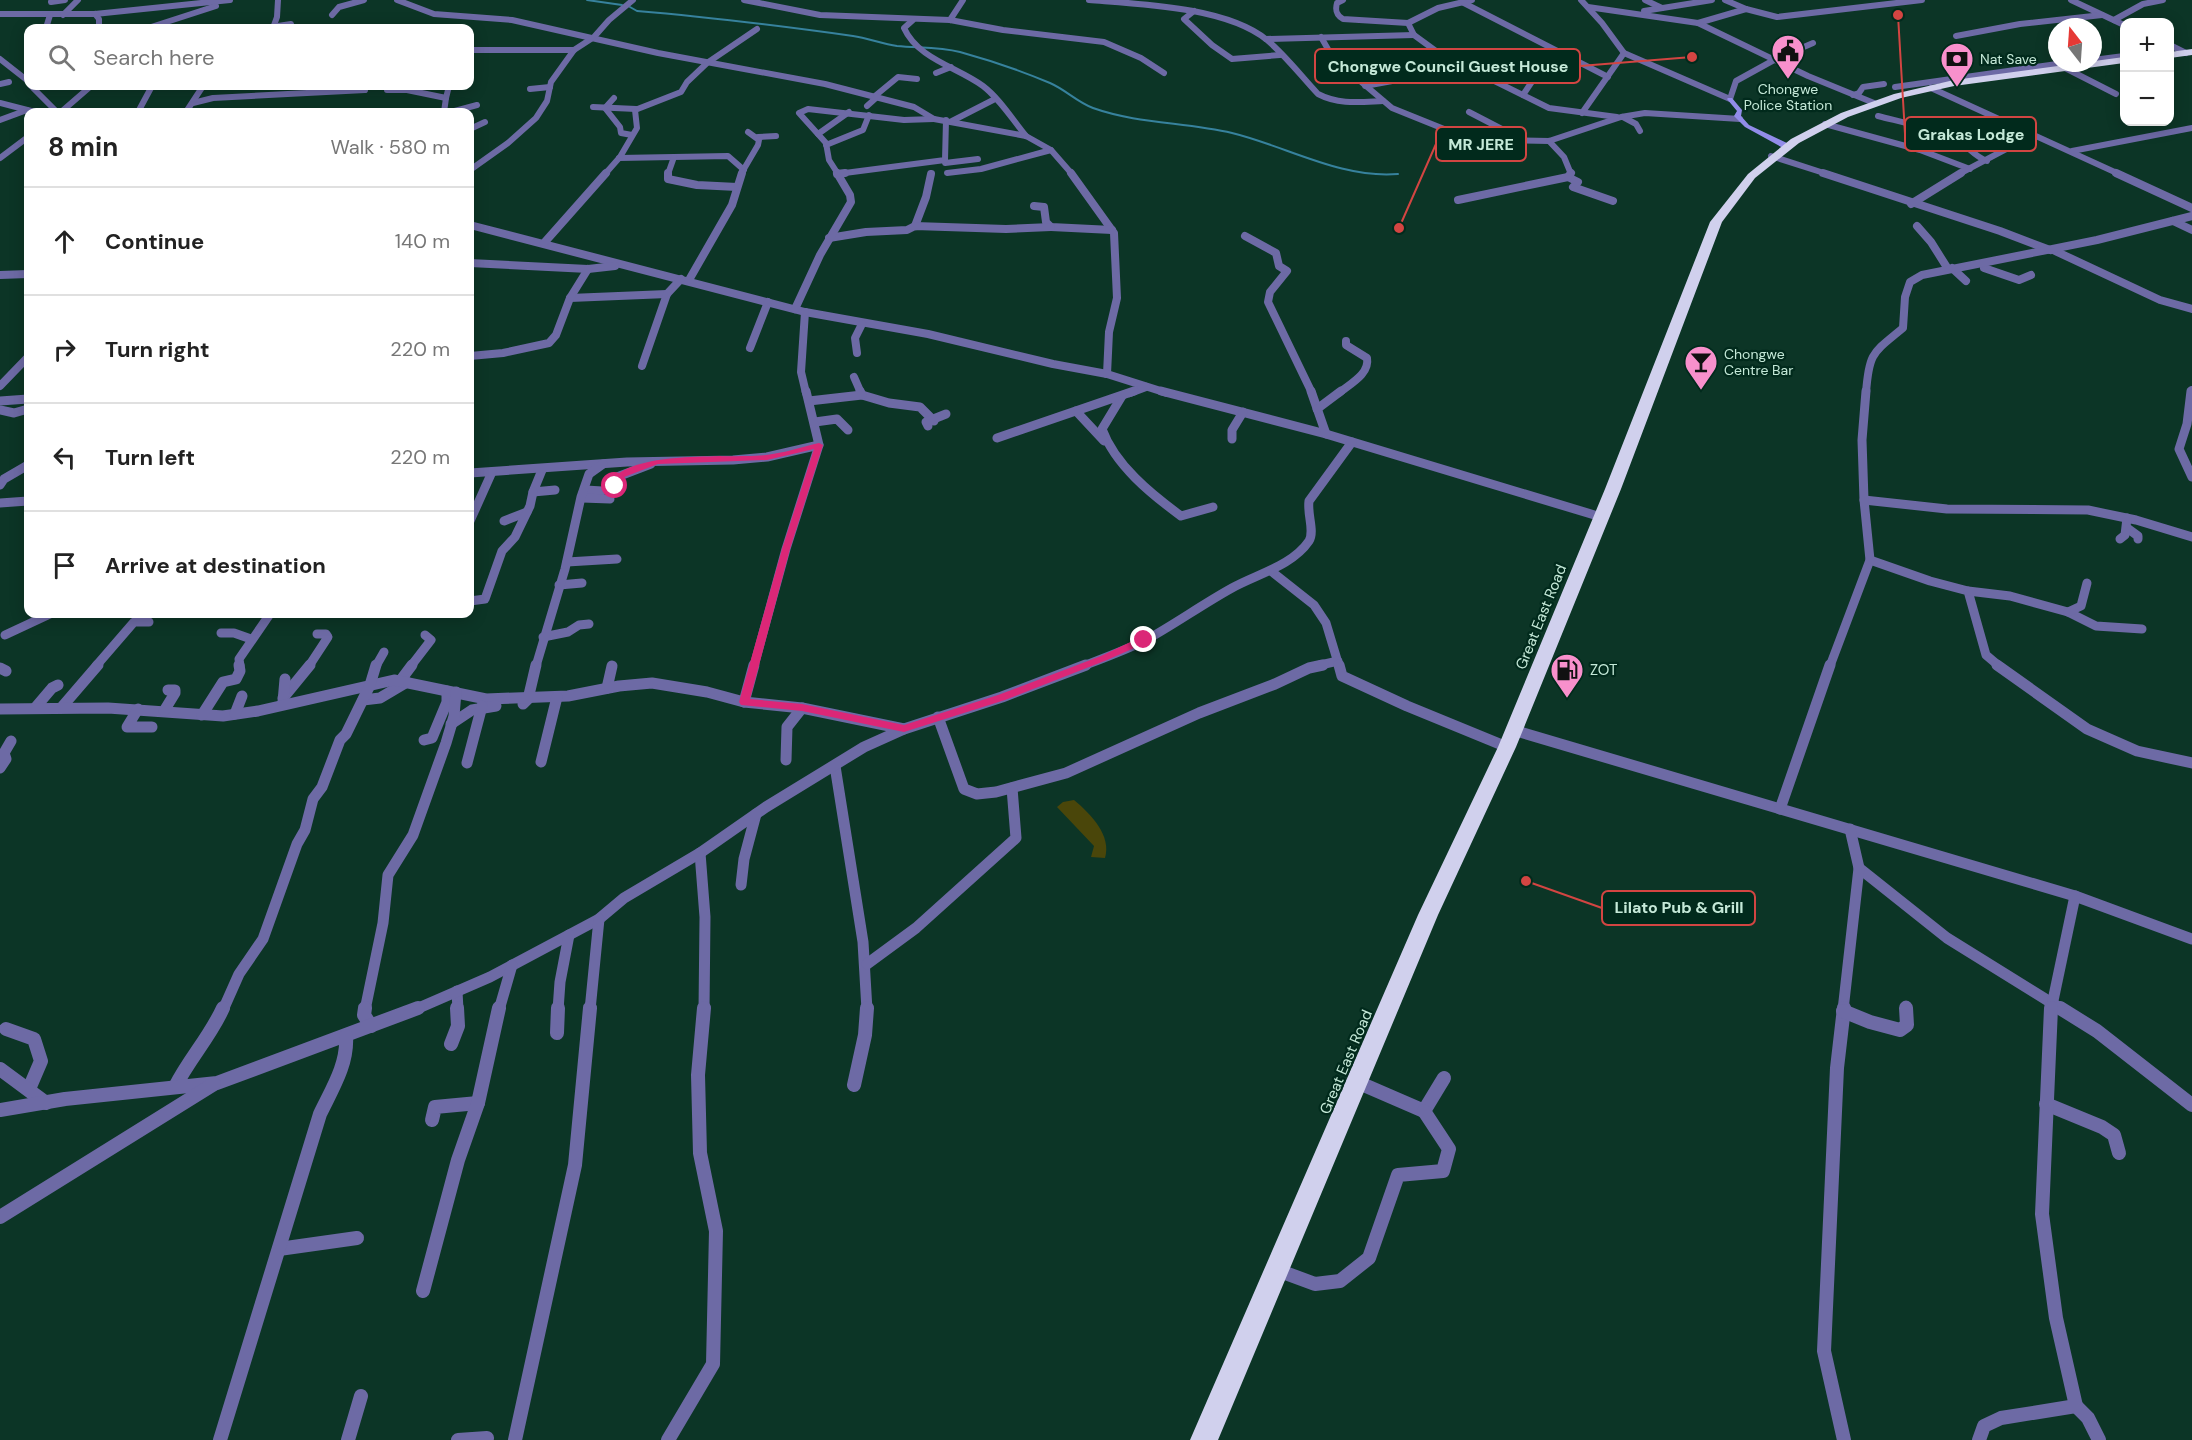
<!DOCTYPE html>
<meta charset="utf-8">
<style>
:root{--surface:#fff;--page:#f2f2f2;--text:#222;--muted:#767676;--line:#e0e0e0}
body{margin:0;font-family:"DM Sans",sans-serif;background:var(--page);color:var(--text)}
.controls{position:absolute;right:18px;top:18px;display:grid;overflow:hidden;border-radius:12px;box-shadow:0 3px 15px #0003}
.controls button{width:54px;height:54px;display:grid;place-items:center;padding:0;border:0;border-bottom:2px solid var(--line);background:var(--surface);color:var(--text);font:30px sans-serif}
.compass{position:absolute;left:2048px;top:18px;width:54px;height:54px;border-radius:50%;background:var(--surface);box-shadow:0 3px 15px #0003;rotate:343deg}
.stop{position:absolute;width:18px;height:18px;margin:-14px;border:4px solid #db2777;border-radius:50%;background:#fff}
.stop.end{background:#db2777;border-color:#fff;box-shadow:0 2px 6px #0008}
.list{margin:0;padding:0;list-style:none}
h2{display:flex;justify-content:space-between;align-items:center;height:78px;margin:0;padding:0 24px;font-size:26px}
h2 small{font-size:20px;font-weight:400;color:var(--muted)}
.list li{display:grid;grid-template-columns:39px 1fr auto;gap:18px;align-items:center;box-sizing:border-box;height:108px;padding:0 24px;border-top:2px solid var(--line)}
.list b{display:block;font-size:22px;white-space:nowrap}
.list em{font-size:20px;font-style:normal;color:var(--muted)}
.icon{flex:none;width:33px;height:33px;fill:none;stroke:currentColor;stroke-width:2;stroke-linecap:round;stroke-linejoin:round}
.map{position:relative;flex:none;width:2192px;height:1440px;overflow:hidden}
.search{position:absolute;background:var(--surface);box-shadow:0 3px 15px #0003;left:24px;top:24px;width:450px;height:66px;display:flex;align-items:center;gap:15px;box-sizing:border-box;padding:0 21px;border-radius:12px;color:var(--muted);font-size:22px}
.panel{position:absolute;background:var(--surface);box-shadow:0 3px 15px #0003;left:24px;top:108px;width:450px;height:510px;border-radius:12px}
.map>svg:first-child{display:block}
.green{fill:#4a460a}
.lines{fill:none;stroke-linecap:round;stroke-linejoin:round}
.stream{stroke:#37829d;stroke-width:2}
.street-far4{stroke:#6d6aa5;stroke-width:6}
.street-far3{stroke:#6d6aa5;stroke-width:8}
.street-far2{stroke:#6d6aa5;stroke-width:9}
.street-far1{stroke:#6d6aa5;stroke-width:11}
.street{stroke:#6d6aa5;stroke-width:14}
.secondary{fill:#928ce9;fill-rule:evenodd}
.highway{fill:#d0d0ed;fill-rule:evenodd}
.route{fill:#db2777}
.labels{text-anchor:middle;dominant-baseline:central;stroke-width:4.5;stroke-linejoin:round;paint-order:stroke}
.far-poi-label{font-size:14px;fill:#c5e9d8;stroke:#012a1c;text-anchor:start}
.street-label{font-size:15px;fill:#c5e9d8;stroke:#012a1c}
.poi-label{font-size:15px;fill:#c5e9d8;stroke:#012a1c;text-anchor:start}
.leader{fill:none;stroke:#d34542;stroke-width:2}
.callout-dot{fill:#d34542;stroke:#012a1c;stroke-width:2}
.callout{fill:#012a1c;stroke:#d34542;stroke-width:2}
.callout-label{font-size:16px;text-anchor:middle;font-weight:bold;fill:#c5e9d8}
</style>
<div class="map">
<svg width="2192" height="1440" viewBox="0 0 2192 1440">
<rect width="100%" height="100%" fill="#0c3526"/>
<!-- green -->
<path class="green" d="M1074,800C1091,814 1112,836 1105,858L1091,857L1094,846L1057,807L1063,802Z"/>
<g class="lines">
<!-- stream -->
<g class="stream">
<polyline points="587,0 622,5"/>
<path d="M630,7L637,11C709,17 781,26 853,36C868,38 882,44 897,46C919,48 939,47 960,52C989,60 1024,72 1050,83C1066,90 1077,102 1093,108C1138,124 1186,122 1232,133C1286,146 1341,179 1398,174"/>
</g>
<!-- street-far4 -->
<g class="street-far4">
<polyline points="397,0 434,14 512,20 658,53 825,84 914,107 934,119 1026,136 1051,150 1072,174"/>
<polyline points="744,0 820,15 950,20 1003,30 1104,42 1141,58 1164,73"/>
<path d="M1089,0C1140,4 1227,7 1267,40C1286,56 1301,76 1318,94C1339,105 1360,102 1383,101"/>
<path d="M1343,0L1337,3C1335,10 1336,15 1343,19L1408,23"/>
<polyline points="1472,0 1438,8 1408,23 1414,35 1440,54 1549,108 1617,117"/>
<polyline points="1581,0 1602,23 1624,53 1730,99 1736,81 1774,60 1813,43"/>
<polyline points="1645,0 1662,8"/>
<polyline points="1725,0 1746,9 1777,17 1922,0"/>
<polyline points="2071,0 2124,25"/>
<polyline points="51,2 65,0"/>
<polyline points="1462,2 1608,77"/>
<polyline points="1588,7 1698,23 1808,76 1874,103"/>
<polyline points="1194,11 1184,19 1212,45 1232,59 1280,55"/>
<polyline points="1644,11 1712,0"/>
<polyline points="0,14 95,14 230,0"/>
<polyline points="95,14 99,19 99,28"/>
<polyline points="63,15 78,0"/>
<polyline points="332,15 339,7 364,0"/>
<path d="M913,20L904,28C918,59 957,67 983,86C1000,99 1012,119 1026,136"/>
<polyline points="950,20 963,0"/>
<polyline points="2114,20 2143,4 2163,0"/>
<polyline points="1698,23 1746,9"/>
<polyline points="46,28 50,15"/>
<polyline points="148,28 216,6"/>
<polyline points="265,28 291,24"/>
<polyline points="273,28 277,17 278,0"/>
<polyline points="1956,36 2020,24 2102,15"/>
<polyline points="1321,37 1333,58 1392,108 1459,135 1497,140 1549,141 1621,117 1645,113 1740,119"/>
<polyline points="1266,39 1414,35"/>
<polyline points="2170,45 2186,53"/>
<polyline points="470,50 574,50"/>
<polyline points="0,59 28,81"/>
<polyline points="2093,60 2124,56"/>
<polyline points="2065,68 2116,94"/>
<polyline points="936,73 951,67"/>
<polyline points="0,84 9,82"/>
<polyline points="31,86 57,112"/>
<polyline points="1365,86 1403,79"/>
<polyline points="1895,87 2064,63"/>
<polyline points="1931,88 2119,174"/>
<polyline points="530,89 550,87"/>
<polyline points="387,90 407,90 446,98 444,112"/>
<polyline points="1523,95 1533,80 1531,77"/>
<polyline points="1853,95 1859,93 1863,87 1884,84"/>
<polyline points="875,96 898,77 917,79"/>
<polyline points="446,98 449,86"/>
<polyline points="614,98 605,108 620,127 621,133 632,135"/>
<polyline points="0,103 35,112"/>
<polyline points="193,103 213,98 365,90"/>
<polyline points="867,106 877,97"/>
<polyline points="593,107 636,109"/>
<polyline points="61,112 91,86"/>
<polyline points="138,112 152,86"/>
<polyline points="186,112 203,86"/>
<polyline points="451,112 477,105"/>
<polyline points="1469,112 1523,140"/>
<polyline points="1582,113 1624,53"/>
<path d="M1878,116C1905,123 1931,128 1956,140C1969,146 1973,156 1987,161"/>
<polyline points="1623,117 1636,124 1640,131"/>
<polyline points="0,120 27,110"/>
<polyline points="952,121 995,99"/>
<polyline points="1825,124 1920,150 1970,169"/>
<polyline points="470,129 485,122"/>
<polyline points="818,134 849,112"/>
<polyline points="758,137 776,136"/>
<polyline points="1549,141 1564,157 1571,174"/>
<polyline points="826,145 863,130 869,115"/>
<polyline points="2072,151 2192,128"/>
<polyline points="1771,156 1827,174"/>
<polyline points="0,158 28,137"/>
<polyline points="619,158 728,156 744,170"/>
<polyline points="945,163 978,159"/>
<polyline points="470,170 508,143 536,118 547,101 551,82 574,50 594,37 609,20 633,0"/>
<polyline points="947,173 981,169 1051,150"/>
<polyline points="605,174 620,157 637,128 635,110 681,92 687,82 707,63 757,29"/>
<polyline points="668,174 674,157"/>
<polyline points="741,174 758,145 759,140 748,132"/>
<polyline points="837,174 945,160 946,120"/>
<polyline points="838,174 829,160 826,143 799,113 808,109 904,120 934,119"/>
<polyline points="1959,174 2033,135"/>
</g>
<!-- street-far3 -->
<g class="street-far3">
<polyline points="668,173 668,179 697,185 737,187"/>
<polyline points="1071,173 1114,233 1117,298 1109,332 1107,374"/>
<polyline points="1823,173 2000,231 2050,250"/>
<polyline points="2116,173 2192,208"/>
<polyline points="837,174 845,173"/>
<polyline points="1568,177 1578,182 1573,187 1613,201"/>
<polyline points="1458,200 1568,177 1571,173"/>
<polyline points="1911,204 1961,173"/>
<polyline points="1034,206 1044,207 1046,222 1051,227 1112,230"/>
<polyline points="2173,221 2192,230"/>
<polyline points="470,225 805,312 928,334 1053,364 1107,374 1167,393"/>
<polyline points="915,226 926,197 931,174"/>
<polyline points="1917,226 1931,242 1948,269"/>
<polyline points="1245,236 1276,253 1279,266 1287,271 1270,292 1268,302 1312,393"/>
<polyline points="829,238 866,232 907,230 915,226 1006,229 1051,227"/>
<polyline points="544,243 606,173"/>
<polyline points="2053,250 2160,300 2192,309"/>
<polyline points="470,263 588,269 615,266"/>
<polyline points="1952,268 1966,281"/>
<polyline points="1984,268 2019,280 2031,275"/>
<polyline points="0,275 28,274"/>
<polyline points="689,280 732,205 742,173"/>
<polyline points="570,298 667,294"/>
<polyline points="795,309 820,255 851,202 850,195 837,173"/>
<polyline points="805,312 801,372 806,393"/>
<polyline points="750,348 768,302"/>
<polyline points="857,353 855,338 862,324"/>
<polyline points="470,356 503,353 549,343 556,335 570,298 588,269"/>
<polyline points="642,366 667,294 681,279"/>
<polyline points="854,377 861,393"/>
<polyline points="0,386 28,357"/>
<polyline points="1130,393 1146,387"/>
<path d="M1339,393C1350,384 1370,374 1367,358L1346,345V341"/>
<path d="M1866,393C1869,352 1873,353 1903,328L1905,297L1910,282L1922,275L2097,240L2192,216"/>
<polyline points="2191,393 2192,390"/>
</g>
<!-- street-far2 -->
<g class="street-far2">
<polyline points="1161,391 1326,434 1601,517"/>
<polyline points="1311,391 1326,434"/>
<polyline points="2191,391 2187,424 2179,449 2192,477"/>
<polyline points="862,395 889,403 920,407 934,421"/>
<path d="M1122,396L1102,429C1115,465 1151,494 1181,516L1213,507"/>
<polyline points="0,401 28,399"/>
<polyline points="809,401 862,395 860,391"/>
<polyline points="1317,409 1341,391"/>
<polyline points="0,410 14,413 28,409"/>
<polyline points="1076,411 1104,441"/>
<polyline points="815,422 837,419 848,430"/>
<polyline points="928,426 926,422 946,414"/>
<polyline points="997,438 1134,391"/>
<polyline points="1232,439 1232,430 1243,412"/>
<polyline points="542,470 533,492 555,490"/>
<polyline points="470,473 627,462 733,460 767,457 819,445"/>
<polyline points="0,485 4,479 28,465"/>
<polyline points="586,490 602,491"/>
<polyline points="614,490 615,486 612,484 617,477 651,464"/>
<polyline points="582,498 610,499"/>
<polyline points="1864,500 1947,509 2088,510 2136,520 2192,537"/>
<polyline points="0,503 28,501"/>
<polyline points="470,521 492,472"/>
<polyline points="504,521 527,512"/>
<polyline points="2127,528 2138,536 2138,539"/>
<polyline points="2120,539 2125,535 2127,518"/>
<polyline points="1870,560 1930,581 1968,591 1986,655 1999,666"/>
<polyline points="567,562 617,559"/>
<polyline points="1271,571 1314,605 1326,623 1339,666"/>
<polyline points="559,585 582,583"/>
<polyline points="1968,591 2010,596 2068,612 2096,626 2142,629"/>
<polyline points="470,601 485,599 502,551 515,537 530,506 533,492"/>
<polyline points="2068,612 2081,606 2087,583"/>
<polyline points="221,633 234,633 251,639"/>
<polyline points="5,635 50,614"/>
<polyline points="543,637 568,632 579,625 589,624"/>
<polyline points="96,666 134,622 149,622"/>
<polyline points="240,666 239,659 270,614"/>
<polyline points="309,666 328,637 326,634 317,634"/>
<polyline points="376,666 384,652"/>
<polyline points="411,666 431,640 425,635"/>
<polyline points="536,666 565,569 581,497 589,474 603,464"/>
<polyline points="754,666 786,549 819,445 806,391"/>
<path d="M1083,666C1104,658 1126,650 1146,640C1175,624 1203,604 1232,588C1257,574 1292,566 1309,541C1315,531 1307,515 1309,501L1352,442"/>
<polyline points="1316,666 1338,661"/>
<polyline points="1830,666 1870,560 1864,500 1862,440 1866,391"/>
</g>
<!-- street-far1 -->
<g class="street-far1">
<polyline points="1339,665 1342,676 1407,706 1507,747"/>
<polyline points="1997,665 2087,729 2137,751 2192,763"/>
<polyline points="0,668 6,671"/>
<polyline points="400,681 412,665"/>
<polyline points="607,688 612,666"/>
<polyline points="283,698 310,665"/>
<polyline points="363,700 380,698 407,682"/>
<polyline points="283,702 285,679"/>
<polyline points="744,702 754,665"/>
<polyline points="523,704 528,699 536,665"/>
<polyline points="35,708 52,688 58,685"/>
<polyline points="61,708 98,665"/>
<polyline points="0,709 108,708 223,716 258,711 394,680 486,699 568,696 619,686 652,683 707,692 744,702 802,708 904,729"/>
<polyline points="138,709 127,727 152,727"/>
<polyline points="164,711 175,693 175,690 168,690"/>
<polyline points="235,714 242,696"/>
<polyline points="202,715 223,682 236,679 240,671 239,665"/>
<polyline points="938,717 964,789 977,794 996,792 1066,773 1199,713 1275,684 1309,668 1323,665"/>
<polyline points="451,724 472,710 496,706"/>
<polyline points="1513,730 2075,896 2192,939"/>
<polyline points="424,740 432,738 447,702 447,691"/>
<polyline points="786,760 787,727 802,708"/>
<polyline points="541,762 557,697"/>
<polyline points="467,763 482,706"/>
<polyline points="835,766 863,942 867,1010"/>
<polyline points="0,768 6,759 4,753 11,741"/>
<polyline points="1780,809 1830,665"/>
<polyline points="700,853 705,917 704,1010"/>
<polyline points="1859,868 1947,938 2063,1010"/>
<polyline points="741,885 744,859 756,814"/>
<polyline points="867,964 916,928 1016,838 1012,788"/>
<polyline points="457,991 458,1010"/>
<polyline points="1906,1006 1906,1010"/>
<polyline points="223,1010 239,974 263,939 297,844 305,830 313,799 322,787 340,740 346,734 370,685 376,665"/>
<polyline points="365,1010 383,923 388,875 413,835 446,743 454,716 456,692"/>
<polyline points="414,1010 490,977 599,919 624,898 700,853 766,807 864,747 904,729 1002,697 1086,665"/>
<polyline points="499,1010 512,965"/>
<polyline points="558,1010 560,982 569,935"/>
<polyline points="590,1010 599,919"/>
<polyline points="1843,1010 1859,868 1850,829"/>
<polyline points="2051,1010 2075,896"/>
</g>
<!-- street -->
<g class="street">
<polyline points="365,1008 364,1015 371,1026"/>
<polyline points="1844,1008 1837,1068 1824,1351 1844,1440"/>
<polyline points="2060,1008 2097,1031 2192,1105"/>
<polyline points="1843,1011 1870,1022 1900,1030 1907,1025 1906,1008"/>
<polyline points="6,1029 34,1039 41,1061 29,1089"/>
<polyline points="557,1033 558,1008"/>
<polyline points="451,1044 458,1026 457,1008"/>
<polyline points="0,1069 46,1103"/>
<polyline points="1357,1082 1424,1111 1444,1078"/>
<polyline points="854,1085 865,1035 867,1008"/>
<path d="M175,1087C189,1059 210,1037 223,1008"/>
<polyline points="2046,1104 2102,1127 2114,1135 2119,1153"/>
<polyline points="0,1110 65,1099 217,1083 418,1008"/>
<polyline points="432,1120 435,1107 478,1103"/>
<polyline points="0,1217 214,1084"/>
<polyline points="279,1249 357,1238"/>
<polyline points="1277,1270 1315,1284 1340,1281 1369,1258 1398,1175 1443,1171 1449,1149 1424,1111"/>
<polyline points="423,1291 458,1160 478,1103 499,1008"/>
<polyline points="2076,1406 2088,1418 2099,1440"/>
<path d="M220,1440L320,1114C332,1089 348,1064 346,1036"/>
<polyline points="348,1440 361,1396"/>
<polyline points="458,1440 487,1438"/>
<polyline points="515,1440 575,1165 590,1008"/>
<polyline points="668,1440 713,1364 716,1231 700,1153 698,1075 704,1008"/>
<polyline points="1979,1440 1984,1426 2001,1418 2076,1406 2056,1318 2042,1214 2051,1008"/>
</g>
<!-- secondary -->
<polygon class="secondary" points="1728,98 1732,98 1742,110 1741,116 1749,125 1789,144 1789,148 1783,148 1745,127 1734,116 1737,111 1727,99"/>
<!-- highway -->
<g class="highway">
<polygon points="2192,49 2192,55 2170,58 2170,52"/>
<polygon points="2124,57 2124,63 1954,86 1901,98 1848,117 1799,143 1755,178 1722,222 1621,489 1516,747 1438,915 1218,1440 1190,1440 1418,915 1498,747 1605,489 1710,222 1748,174 1791,139 1841,113 1894,94 1954,80"/>
</g>
</g>
<!-- route -->
<path class="route" d="M819,443L823,445L790,549L750,699L802,704L904,725L998,695L1101,656L1141,637H1148V642L1107,660L1005,700L904,732L802,711L741,705L739,702L782,549L814,449L767,460L658,464L619,479L617,483L618,487H612L608,484C632,448 726,459 766,455C784,453 802,447 819,443Z"/>
<!-- icons -->
<defs>
<g id="civic-pin" transform="scale(1.725)"><path d="M0 17L-7.5 6A9.5 9.5 0 1 1 7.5 6Z" fill="#f890cc" stroke="#012a1c"/><path d="M-.6-6.5H3V-4.5H.6V-3L4-1V1h2V6H-6V1h2V-1L-.6-3ZM-1.2 2.5V6h2.4V2.5Z" fill="#111"/></g>
<g id="bank-pin" transform="scale(1.725)"><path d="M0 17L-7.5 6A9.5 9.5 0 1 1 7.5 6Z" fill="#f890cc" stroke="#012a1c"/><path d="M-6-4H6V4H-6ZM0-2.3a2.3 2.3 0 1 0 0 4.6a2.3 2.3 0 1 0 0-4.6Z" fill="#111"/></g>
<g id="bar-pin" transform="scale(1.725)"><path d="M0 17L-7.5 6A9.5 9.5 0 1 1 7.5 6Z" fill="#f890cc" stroke="#012a1c"/><path d="M-6-5H6L.8 .8V4.5H3.5V6h-7V4.5H-.8V.8Z" fill="#111"/></g>
<g id="fuel-pin" transform="scale(1.725)"><path d="M0 17L-7.5 6A9.5 9.5 0 1 1 7.5 6Z" fill="#f890cc" stroke="#012a1c"/><path d="M-5.5-6h7V0h2V4h1.3V-2.5L3-4.5l.8-.8L6-3V5H2.5V1h-1V6h-7ZM-4.2-4.7v3.2H.2V-4.7Z" fill="#111"/></g>
</defs>
<g fill-rule="evenodd">
<use href="#civic-pin" x="1788" y="51"/>
<use href="#bank-pin" x="1957" y="59"/>
<use href="#bar-pin" x="1701" y="362"/>
<use href="#fuel-pin" x="1567" y="670"/>
</g>
<g class="labels">
<!-- far-poi labels -->
<g class="far-poi-label">
<text x="1980" y="59">Nat Save</text>
<text x="1788" y="89" text-anchor="middle">Chongwe<tspan x="1788" dy="16">Police Station</tspan></text>
<text x="1724" y="354">Chongwe<tspan x="1724" dy="16">Centre Bar</tspan></text>
</g>
<!-- street labels -->
<g class="street-label">
<text transform="translate(1541 617) rotate(-68)">Great East Road</text>
<text transform="translate(1346 1062) rotate(-67)">Great East Road</text>
</g>
<!-- poi labels -->
<g class="poi-label">
<text x="1590" y="670">ZOT</text>
</g>
</g>
<!-- callouts -->
<path class="leader" d="M1692 57L1580 66M1898 15L1905 134M1399 228L1436 144M1526 881L1602 908"/>
<g class="callout-dot">
<circle cx="1692" cy="57" r="6"/>
<circle cx="1898" cy="15" r="6"/>
<circle cx="1399" cy="228" r="6"/>
<circle cx="1526" cy="881" r="6"/>
</g>
<g class="callout">
<rect x="1315" y="49" width="265" height="34" rx="6"/>
<rect x="1905" y="117" width="131" height="34" rx="6"/>
<rect x="1436" y="127" width="90" height="34" rx="6"/>
<rect x="1602" y="891" width="153" height="34" rx="6"/>
</g>
<g class="callout-label">
<text x="1448" y="72">Chongwe Council Guest House</text>
<text x="1971" y="140">Grakas Lodge</text>
<text x="1481" y="150">MR JERE</text>
<text x="1679" y="913">Lilato Pub &amp; Grill</text>
</g>
</svg>
<div class="controls">
<button>+</button>
<button>−</button>
</div>
<svg class="compass" viewBox="-18 -18 36 36"><path d="M0-13l5 13h-10z" fill="#e53935"/><path d="M0 13l5-13h-10z" fill="#767676"/></svg>
<div class="stop" style="left:615px;top:486px"></div>
<div class="stop end" style="left:1144px;top:640px"></div>
<div class="search"><svg class="icon" aria-label="search" viewBox="0 0 24 24"><circle cx="10" cy="10" r="6"/><path d="M15 15l6 6"/></svg>Search here</div>
<section class="panel">
<h2>8 min<small>Walk · 580 m</small></h2>
<ul class="list">
<li><svg class="icon" aria-label="ahead" viewBox="0 0 24 24"><path d="M12 20V5M6 11l6-6 6 6"/></svg><div><b>Continue</b></div><em>140 m</em></li>
<li><svg class="icon" aria-label="right" viewBox="0 0 24 24"><path d="M7 20v-9h11M14 6l5 5-5 5"/></svg><div><b>Turn right</b></div><em>220 m</em></li>
<li><svg class="icon" aria-label="left" viewBox="0 0 24 24"><path d="M17 20v-9H6M10 6l-5 5 5 5"/></svg><div><b>Turn left</b></div><em>220 m</em></li>
<li><svg class="icon" aria-label="arrive" viewBox="0 0 24 24"><path d="M6 21V4h12l-3 4 3 4H6"/></svg><div><b>Arrive at destination</b></div></li>
</ul>
</section>
</div>
